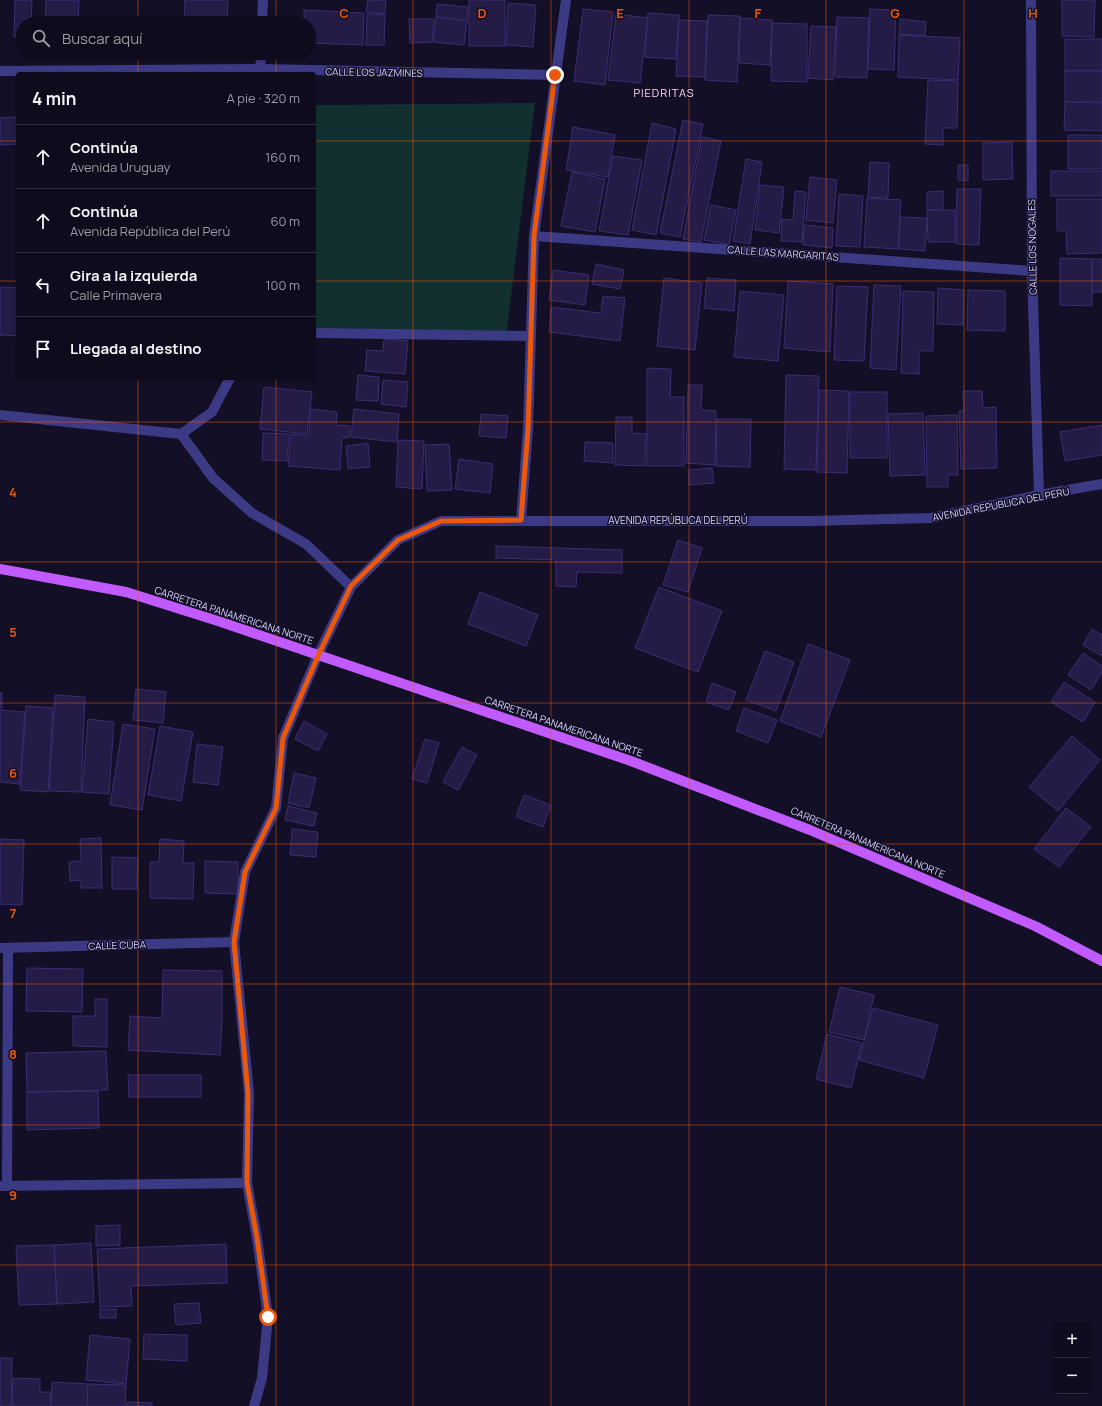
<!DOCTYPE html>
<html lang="es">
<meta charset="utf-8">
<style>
:root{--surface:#0e0b1c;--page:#171425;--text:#f1f3f6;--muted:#9b9ba3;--line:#2e2b3b}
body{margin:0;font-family:Manrope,sans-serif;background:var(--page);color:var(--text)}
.controls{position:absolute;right:12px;bottom:12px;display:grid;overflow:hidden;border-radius:4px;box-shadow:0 1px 3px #0004}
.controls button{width:36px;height:36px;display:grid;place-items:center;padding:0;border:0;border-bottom:1px solid var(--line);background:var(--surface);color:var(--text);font:20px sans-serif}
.stop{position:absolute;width:12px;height:12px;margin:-9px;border:3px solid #ea580c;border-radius:50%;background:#fff}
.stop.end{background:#ea580c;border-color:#fff;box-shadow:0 1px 4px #0008}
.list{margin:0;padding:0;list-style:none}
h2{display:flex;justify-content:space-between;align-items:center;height:52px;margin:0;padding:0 16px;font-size:17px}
h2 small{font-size:13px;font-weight:400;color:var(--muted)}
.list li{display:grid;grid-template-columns:26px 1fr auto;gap:12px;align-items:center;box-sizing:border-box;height:64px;padding:0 16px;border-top:1px solid var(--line)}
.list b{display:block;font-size:15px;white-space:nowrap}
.list p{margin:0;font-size:13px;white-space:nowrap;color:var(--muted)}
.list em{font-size:13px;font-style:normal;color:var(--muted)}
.icon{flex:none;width:22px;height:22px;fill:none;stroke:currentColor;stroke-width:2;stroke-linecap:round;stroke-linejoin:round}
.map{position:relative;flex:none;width:1102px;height:1406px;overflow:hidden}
.search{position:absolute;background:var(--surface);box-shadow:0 1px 3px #0004;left:16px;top:16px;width:300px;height:44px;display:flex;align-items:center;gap:10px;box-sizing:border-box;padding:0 14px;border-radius:22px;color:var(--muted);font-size:15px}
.panel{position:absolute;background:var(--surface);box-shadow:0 1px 3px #0004;left:16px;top:72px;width:300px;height:308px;border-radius:4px}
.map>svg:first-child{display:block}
.green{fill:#12302f}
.building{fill:#241b47;stroke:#3b2d73}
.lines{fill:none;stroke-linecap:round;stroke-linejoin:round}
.street{stroke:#3d3a85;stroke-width:10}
.primary{stroke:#c25bff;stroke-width:10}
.route{stroke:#ea580c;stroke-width:5}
.grid{fill:none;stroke:#e8590c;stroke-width:1;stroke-opacity:0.55}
.labels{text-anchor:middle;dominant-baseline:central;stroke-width:3;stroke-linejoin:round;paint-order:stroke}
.street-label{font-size:10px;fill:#d9d4ff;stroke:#130f26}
.neighbourhood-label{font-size:11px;letter-spacing:1px;fill:#ffd6f0;stroke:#130f26}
.grid-label{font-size:13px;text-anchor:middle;font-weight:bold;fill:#e8590c;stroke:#130f26;stroke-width:3;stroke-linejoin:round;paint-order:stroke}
</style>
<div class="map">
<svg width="1102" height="1406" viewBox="0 0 1102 1406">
<rect width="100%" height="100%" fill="#130f26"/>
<!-- green -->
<polygon class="green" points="535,103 506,337 314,337 314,105"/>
<!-- building -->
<g class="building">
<polygon points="15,0 32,0 31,23 23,23 23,38 14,37"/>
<polygon points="46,0 79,0 78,22 95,23 45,23"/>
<polygon points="185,0 228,0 227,23 184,23"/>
<polygon points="368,0 386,0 385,14 366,12"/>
<rect x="469" y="0" width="36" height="46"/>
<polygon points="1062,0 1095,0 1094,37 1062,36"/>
<polygon points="508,3 536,5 533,47 506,45"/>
<polygon points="437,4 468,7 467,21 436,17"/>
<polygon points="583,9 613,12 605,85 574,81"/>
<polygon points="870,9 896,10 894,70 868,69"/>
<polygon points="304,10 364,13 363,45 309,43 309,23 304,23"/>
<polygon points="648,13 679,15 676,59 645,57"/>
<polygon points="367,14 385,15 384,45 366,45"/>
<polygon points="616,14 648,18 640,83 608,80"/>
<polygon points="708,15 740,16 737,82 705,80"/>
<polygon points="436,17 467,21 464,45 433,42"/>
<polygon points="837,17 869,18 867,78 835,77"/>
<polygon points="740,18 772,20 770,65 739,63"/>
<polygon points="409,19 434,19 432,42 410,43"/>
<polygon points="900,19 926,22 925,36 899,34"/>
<polygon points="679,20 707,21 705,77 676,76"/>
<polygon points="772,23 807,24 807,82 771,81"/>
<polygon points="811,26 836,27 833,80 808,78"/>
<polygon points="899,35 960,38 958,80 898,77"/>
<rect x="1065" y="39" width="37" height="32"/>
<rect x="1065" y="71" width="37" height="31"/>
<polygon points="928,80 958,81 957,128 943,128 943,145 925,144"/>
<polygon points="1065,102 1102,103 1102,131 1064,130"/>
<polygon points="18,117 18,144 0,145 0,118"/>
<polygon points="683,120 703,124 680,237 660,233"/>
<polygon points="652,123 676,129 656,235 632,230"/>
<polygon points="573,127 615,135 608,177 566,170"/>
<rect x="1068" y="135" width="34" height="34"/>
<polygon points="702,137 721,141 701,242 683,239"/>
<polygon points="1012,142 1013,179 983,180 983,143"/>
<polygon points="613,156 642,160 628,235 599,231"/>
<polygon points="746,159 762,162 750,244 733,241"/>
<polygon points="870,162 889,163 888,198 868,197"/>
<polygon points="958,165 968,165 968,181 958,180"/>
<rect x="1051" y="171" width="51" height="25"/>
<polygon points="572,172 605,179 595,232 561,226"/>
<polygon points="810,177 837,180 833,223 806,220"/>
<polygon points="760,185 784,187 779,233 755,230"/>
<polygon points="957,189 981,189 979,245 956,244"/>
<polygon points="795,191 806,192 802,242 781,241 782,219 793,220"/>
<polygon points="943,191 943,210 927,210 927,192"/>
<polygon points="839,194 863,196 860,247 836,246"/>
<polygon points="867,198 901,200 898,249 864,247"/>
<polygon points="1057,199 1102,199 1102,253 1067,254 1066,231 1057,231"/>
<polygon points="711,205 736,210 729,245 704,240"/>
<polygon points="927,210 955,210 955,242 928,242"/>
<polygon points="900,217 927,218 925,251 899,249"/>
<polygon points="804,225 833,228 832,248 803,245"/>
<polygon points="1060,258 1092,259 1092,306 1060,305"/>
<rect x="1092" y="259" width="10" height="33"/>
<polygon points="596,264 624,270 620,289 592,284"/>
<polygon points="553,270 589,275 585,305 549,300"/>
<polygon points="664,278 702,283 695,350 657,346"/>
<polygon points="707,278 736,280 734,311 704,308"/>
<polygon points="788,281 833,284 830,352 784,348"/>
<polygon points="874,285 901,286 896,370 870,368"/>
<polygon points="837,286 868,287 864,361 834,360"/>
<polygon points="0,287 18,288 18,336 0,335"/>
<polygon points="938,288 964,290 963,325 937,324"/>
<polygon points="968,290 1005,291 1005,331 967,330"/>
<polygon points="740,291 784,295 778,361 734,357"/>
<polygon points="903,291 934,292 933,351 919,351 919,374 901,373"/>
<polygon points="603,296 625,298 620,341 549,332 551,307 601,313"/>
<polygon points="384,339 408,341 405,374 365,371 367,350 383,351"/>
<polygon points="647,368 671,369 670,397 684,397 684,466 647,466"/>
<polygon points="358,375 379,377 378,401 356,400"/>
<polygon points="786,375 819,376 816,470 784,469"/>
<polygon points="383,380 408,382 406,407 381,404"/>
<polygon points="688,385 702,385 701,410 716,411 715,465 686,463"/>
<polygon points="264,387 312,392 307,434 260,429"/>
<polygon points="819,390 849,391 847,473 817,472"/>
<polygon points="963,391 982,391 983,408 996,407 997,468 961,469 959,411 964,411"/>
<rect x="850" y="392" width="37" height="66"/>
<polygon points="311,409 337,412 336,425 350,426 349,438 342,437 340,470 288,466 291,434 309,436"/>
<polygon points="354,409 399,414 397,442 351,437"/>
<polygon points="923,413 925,475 890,476 888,414"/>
<polygon points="481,414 508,416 506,438 479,436"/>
<polygon points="957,415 958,475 948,475 948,487 927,487 926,416"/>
<polygon points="616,417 632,417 632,433 646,434 645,466 615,465"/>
<polygon points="717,419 751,419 750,467 716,466"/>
<polygon points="1102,425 1102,455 1065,461 1060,432"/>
<polygon points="263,433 289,434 287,461 262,460"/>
<polygon points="398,440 424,441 422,489 396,487"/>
<polygon points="585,442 613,443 613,463 584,461"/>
<polygon points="368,443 370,467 348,469 346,446"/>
<polygon points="449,444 452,490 427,491 425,445"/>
<polygon points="459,459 493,464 490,493 455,489"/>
<polygon points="712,468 714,483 689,485 689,470"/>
<polygon points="678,540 702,548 688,592 663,585"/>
<polygon points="496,546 622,550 622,573 577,572 576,587 556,586 556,560 496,558"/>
<polygon points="659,587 722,611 698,672 635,648"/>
<polygon points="480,592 538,615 526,646 468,624"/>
<polygon points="1092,629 1102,635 1102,656 1083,645"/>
<polygon points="808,644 850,660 821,737 780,721"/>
<polygon points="765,651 794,662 776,711 746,700"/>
<polygon points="1083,653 1102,666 1102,672 1091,690 1068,675"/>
<polygon points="1064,682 1095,702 1083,722 1051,702"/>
<polygon points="712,683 736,692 729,710 706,702"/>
<polygon points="136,689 166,692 163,723 133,720"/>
<rect x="0" y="693" width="2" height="15"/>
<polygon points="55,695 85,697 81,792 49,791"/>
<polygon points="26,706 53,708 48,792 20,790"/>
<polygon points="744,708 777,720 768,743 736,731"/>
<polygon points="0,710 25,712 20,784 0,782"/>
<polygon points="88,719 114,722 109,794 82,792"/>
<polygon points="304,721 327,734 318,751 295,739"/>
<polygon points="123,724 155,729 142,810 110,805"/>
<polygon points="160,726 193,732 181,801 148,795"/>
<polygon points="1072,736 1100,760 1058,811 1029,787"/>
<polygon points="425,739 439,743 427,783 412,779"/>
<polygon points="197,744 223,747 218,785 193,782"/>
<polygon points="462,747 477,755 458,790 443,782"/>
<polygon points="294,773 316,778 309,808 288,803"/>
<polygon points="524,795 551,805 543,827 516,817"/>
<polygon points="288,806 317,813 314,826 285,820"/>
<polygon points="1066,808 1091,827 1059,867 1034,849"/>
<polygon points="292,829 318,832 316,857 290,855"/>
<polygon points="101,838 102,888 81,888 81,880 70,881 69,862 81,861 80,839"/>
<polygon points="0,839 24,840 22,905 0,904"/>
<polygon points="160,839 184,841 183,863 194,863 193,899 150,898 150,862 159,862"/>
<polygon points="112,857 138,858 137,889 112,889"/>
<polygon points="205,861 238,862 238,894 205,893"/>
<polygon points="27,968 83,969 82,1012 26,1011"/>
<polygon points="163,970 222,971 222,1021 220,1055 128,1050 130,1016 162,1018"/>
<polygon points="840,987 874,995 864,1040 829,1032"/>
<polygon points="95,999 107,999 107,1047 73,1046 73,1016 95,1016"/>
<polygon points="873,1008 938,1025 924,1078 859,1060"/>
<polygon points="827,1034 862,1043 851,1088 816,1079"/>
<polygon points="106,1051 108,1090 27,1092 26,1053"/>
<polygon points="128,1075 201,1075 201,1097 129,1097"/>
<polygon points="98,1091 99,1128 27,1130 27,1092"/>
<polygon points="120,1225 120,1245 96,1246 96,1226"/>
<polygon points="91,1243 94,1302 57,1304 54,1245"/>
<polygon points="226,1244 227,1283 131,1286 132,1306 100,1307 97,1249"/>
<polygon points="54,1245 57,1304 19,1305 16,1246"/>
<polygon points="199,1303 201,1323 176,1325 174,1304"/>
<rect x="100" y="1309" width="16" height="9"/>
<polygon points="144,1334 187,1335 187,1361 143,1359"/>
<polygon points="90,1335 130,1339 126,1384 86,1380"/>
<polygon points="0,1358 12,1358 11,1406 0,1406"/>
<polygon points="13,1378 40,1379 40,1392 51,1392 50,1406 12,1406"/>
<polygon points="52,1382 88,1384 87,1406 51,1406"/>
<polygon points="88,1384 126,1385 125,1406 87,1406"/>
<polygon points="127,1402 152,1403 152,1406 127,1406"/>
</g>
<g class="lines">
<!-- street -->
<g class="street">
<polyline points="1031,0 1032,271 1039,495"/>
<polyline points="262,23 263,0"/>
<polyline points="0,71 260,69 555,75"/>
<polyline points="260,74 261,53"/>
<polyline points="534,236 1032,271"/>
<polyline points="314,333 531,336"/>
<polyline points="0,415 181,434 212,412 230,378"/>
<polyline points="181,434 213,478 252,513 306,544 351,587"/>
<polyline points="521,520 528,429 534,236 566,0"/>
<polyline points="0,948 234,942"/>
<polyline points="0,1186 247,1183"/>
<polyline points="7,1186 8,948"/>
<polyline points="254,1406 262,1378 268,1317 257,1238 247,1183 249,1093 234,942 245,872 276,808 283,738 318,655 351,587 398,540 441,521 810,521 931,518 1039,495 1102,484"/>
</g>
<!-- primary -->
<polyline class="primary" points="0,569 126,592 218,621 631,761 810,830 1035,926 1102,961"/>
</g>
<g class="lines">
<!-- route -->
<polyline class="route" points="268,1317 257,1238 247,1183 248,1093 234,942 245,872 276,808 283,738 318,656 351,586 398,540 441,521 521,520 528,429 534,236 555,75"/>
</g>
<!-- grid -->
<path class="grid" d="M138,0V23M276,0V23M413,0V1406M551,0V1406M689,0V1406M826,0V1406M964,0V1406M138,53V74M276,53V74M0,141H18M314,141H1102M0,281H18M314,281H1102M138,378V1406M276,378V1406M0,422H1102M0,562H1102M0,703H1102M0,844H1102M0,984H1102M0,1125H1102M0,1265H1102"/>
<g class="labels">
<!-- street labels -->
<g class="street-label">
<text transform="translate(374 72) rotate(1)">CALLE LOS JAZMINES</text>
<text transform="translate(1032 247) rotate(-91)">CALLE LOS NOGALES</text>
<text transform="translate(783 253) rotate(4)">CALLE LAS MARGARITAS</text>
<text transform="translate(1001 504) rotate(-11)">AVENIDA REPÚBLICA DEL PERÚ</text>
<text x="678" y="520">AVENIDA REPÚBLICA DEL PERÚ</text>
<text transform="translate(234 615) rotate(18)">CARRETERA PANAMERICANA NORTE</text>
<text transform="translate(564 726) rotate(19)">CARRETERA PANAMERICANA NORTE</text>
<text transform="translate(868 842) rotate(23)">CARRETERA PANAMERICANA NORTE</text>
<text transform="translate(117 945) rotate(-2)">CALLE CUBA</text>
</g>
<!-- neighbourhood labels -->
<g class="neighbourhood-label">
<text x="664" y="92">PIEDRITAS</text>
</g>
</g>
<g class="grid-label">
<text x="344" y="18">C</text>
<text x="482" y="18">D</text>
<text x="620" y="18">E</text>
<text x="758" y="18">F</text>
<text x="895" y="18">G</text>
<text x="1033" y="18">H</text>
<text x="13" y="497">4</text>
<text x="13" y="637">5</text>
<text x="13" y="778">6</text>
<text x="13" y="918">7</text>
<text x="13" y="1059">8</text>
<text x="13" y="1200">9</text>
</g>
</svg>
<div class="controls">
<button>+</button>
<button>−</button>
</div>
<div class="stop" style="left:268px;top:1317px"></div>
<div class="stop end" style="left:555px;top:75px"></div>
<div class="search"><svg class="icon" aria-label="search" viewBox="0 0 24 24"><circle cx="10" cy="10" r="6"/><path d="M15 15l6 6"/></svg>Buscar aquí</div>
<section class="panel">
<h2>4 min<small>A pie · 320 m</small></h2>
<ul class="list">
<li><svg class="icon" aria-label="ahead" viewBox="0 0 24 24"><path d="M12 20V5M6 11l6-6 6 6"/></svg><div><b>Continúa</b><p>Avenida Uruguay</p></div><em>160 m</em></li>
<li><svg class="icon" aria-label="ahead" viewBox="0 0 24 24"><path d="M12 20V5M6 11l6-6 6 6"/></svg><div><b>Continúa</b><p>Avenida República del Perú</p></div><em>60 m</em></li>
<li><svg class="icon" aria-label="left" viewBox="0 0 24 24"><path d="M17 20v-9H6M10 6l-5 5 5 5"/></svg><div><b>Gira a la izquierda</b><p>Calle Primavera</p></div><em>100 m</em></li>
<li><svg class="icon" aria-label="arrive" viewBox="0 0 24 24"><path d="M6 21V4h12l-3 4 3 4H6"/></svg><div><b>Llegada al destino</b></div></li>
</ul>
</section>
</div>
